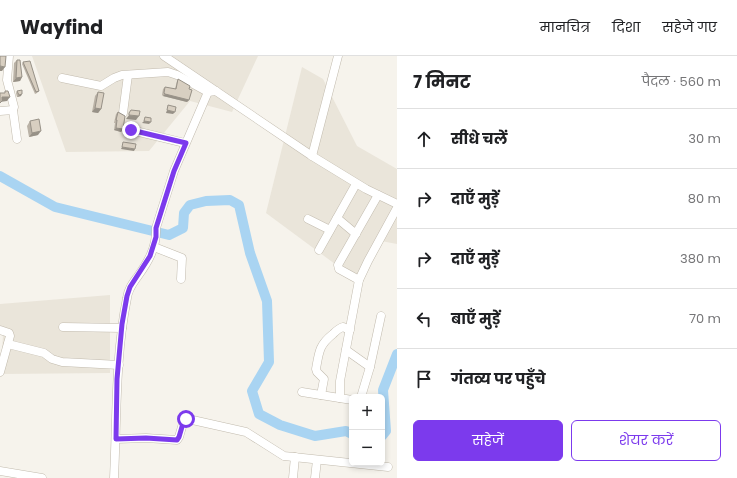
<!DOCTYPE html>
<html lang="hi">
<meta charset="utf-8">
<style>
:root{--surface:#fff;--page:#f6f6f6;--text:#202124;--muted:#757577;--line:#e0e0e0;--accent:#7c3aed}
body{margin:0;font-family:Poppins,"Noto Sans Devanagari",sans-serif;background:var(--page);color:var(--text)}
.controls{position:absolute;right:12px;bottom:12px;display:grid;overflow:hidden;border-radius:6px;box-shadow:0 2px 6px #0003}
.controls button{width:36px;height:36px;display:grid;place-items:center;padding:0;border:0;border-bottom:1px solid var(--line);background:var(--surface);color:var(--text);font:20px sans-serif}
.stop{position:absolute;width:12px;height:12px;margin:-9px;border:3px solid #7c3aed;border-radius:50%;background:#fff}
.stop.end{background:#7c3aed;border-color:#fff;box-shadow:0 1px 4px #0008}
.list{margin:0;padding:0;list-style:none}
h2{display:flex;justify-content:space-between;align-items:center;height:52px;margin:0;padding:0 16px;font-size:17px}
h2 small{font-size:13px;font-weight:400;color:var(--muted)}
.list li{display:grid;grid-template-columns:26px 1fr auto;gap:12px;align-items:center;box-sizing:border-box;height:60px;padding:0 16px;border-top:1px solid var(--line)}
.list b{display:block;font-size:15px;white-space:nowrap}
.list em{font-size:13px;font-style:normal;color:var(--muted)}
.actions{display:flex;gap:8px;padding:12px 16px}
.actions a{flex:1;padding:9px 0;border:1px solid var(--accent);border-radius:6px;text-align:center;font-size:14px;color:var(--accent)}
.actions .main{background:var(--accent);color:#fff}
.icon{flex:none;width:22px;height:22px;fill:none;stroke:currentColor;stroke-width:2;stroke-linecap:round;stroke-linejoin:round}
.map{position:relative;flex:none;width:397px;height:422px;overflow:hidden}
header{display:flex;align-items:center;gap:24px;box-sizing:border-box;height:56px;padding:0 20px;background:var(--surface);border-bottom:1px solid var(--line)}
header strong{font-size:19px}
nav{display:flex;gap:22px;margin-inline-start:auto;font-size:14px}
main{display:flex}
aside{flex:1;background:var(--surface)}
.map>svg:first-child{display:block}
.residential{fill:#eae5da}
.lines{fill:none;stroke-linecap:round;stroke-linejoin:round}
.river{stroke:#a9d4f2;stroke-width:10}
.minor-casing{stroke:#c2bbae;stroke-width:9}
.minor{stroke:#fff;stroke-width:8}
.wall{fill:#bab2a6}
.shaded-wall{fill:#979187}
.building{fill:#d8cfc1;stroke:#979187}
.route{stroke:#7c3aed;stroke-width:5}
</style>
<header>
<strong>Wayfind</strong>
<nav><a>मानचित्र</a><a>दिशा</a><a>सहेजे गए</a></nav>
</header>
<main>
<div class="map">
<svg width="397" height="422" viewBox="0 0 397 422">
<rect width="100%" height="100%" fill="#f6f3ec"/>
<!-- residential -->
<g class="residential">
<polygon points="32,0 258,0 232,56 190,45 149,95 66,96"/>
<polygon points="302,11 323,23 357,90 397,113 397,188 381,185 358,225 266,157"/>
<polygon points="110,239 110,317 1,318 3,278 0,277 0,248"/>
</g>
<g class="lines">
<!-- river -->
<g class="river">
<polyline points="0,120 55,151 169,179 183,172 184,157 190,149 206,145 230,144 239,149 250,197 267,245 269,306 252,335 259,358 280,369 315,380 346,375 352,378"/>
<polyline points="382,380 386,375 383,334 397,298"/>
</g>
<!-- minor casing -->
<g class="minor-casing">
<g id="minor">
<polyline points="9,0 7,24 14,51 13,54 17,83"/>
<polyline points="164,0 312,100 366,133 397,148"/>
<polyline points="62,22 101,30 114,22 122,19 168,16 177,19 208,36"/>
<polyline points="0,55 13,54"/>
<polyline points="123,57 128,19"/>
<polyline points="131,74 185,87"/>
<polyline points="312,100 338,0"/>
<polyline points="337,162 356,178"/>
<polyline points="308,163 330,174"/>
<polyline points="154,191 182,202 181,223"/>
<polyline points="319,194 356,128"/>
<polyline points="359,224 339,213 338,209 378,139"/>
<polyline points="63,271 122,272"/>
<polyline points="0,274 9,277 10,280 0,316"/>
<polyline points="8,288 44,297 52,303 62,306 119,309"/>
<polyline points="346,294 370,311"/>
<polyline points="302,336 352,344"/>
<path d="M321,339L324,323L317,316L316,313C319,296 319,289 333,278C336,275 339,272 343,271L350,274"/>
<polyline points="361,341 370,311 381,260"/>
<polyline points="340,342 340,325 359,224 368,205 397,152"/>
<polyline points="116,383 146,382 177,384 179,381 184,364 188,363 246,376 284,400 388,411"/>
<polyline points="0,415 42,422"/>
<path d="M114,422C117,362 115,301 127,242C128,233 133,227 138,220C148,206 157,191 156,172L174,115L208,36L216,35"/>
<polyline points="293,422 295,401"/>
<polyline points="315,422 317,404"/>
</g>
</g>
<!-- minor -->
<use href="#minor" class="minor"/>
</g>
<!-- wall -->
<g class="wall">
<polygon points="17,4 22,21 20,25 13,26 14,7"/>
<polygon points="23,6 39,35 37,37 35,38 22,8"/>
<polygon points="178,23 189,33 189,44 187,46 163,40 162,39 163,33 165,31 175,33 177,25"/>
<polygon points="17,35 21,40 17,41 16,37"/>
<polygon points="98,36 101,53 98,57 92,56 95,40"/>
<polygon points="118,56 123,73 121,76 114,74 115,67 114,67 116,58"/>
<polygon points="30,65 38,79 29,81 27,70"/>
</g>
<!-- shaded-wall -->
<g class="shaded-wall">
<polygon points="0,10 5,11 2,15 0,15"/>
<polygon points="22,21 20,25 13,26 16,22"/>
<polygon points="22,38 21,40 17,41 19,39"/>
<polygon points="165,38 189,44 187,46 163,40"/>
<polygon points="2,41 10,41 7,45 0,46"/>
<polygon points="95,52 101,53 98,57 92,56"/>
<polygon points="167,54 175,56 173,58 166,57"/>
<polygon points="129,59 139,60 136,64 126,63"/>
<polygon points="144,65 151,66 149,68 142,67"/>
<polygon points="116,72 123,73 121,76 114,74"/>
<polygon points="41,75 38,79 29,81 32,77"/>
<polygon points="122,91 135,93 134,95 121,93"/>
</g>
<!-- building -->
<g class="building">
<polygon points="0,0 6,0 5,11 0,10"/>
<polygon points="17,4 20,4 22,21 16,22"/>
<polygon points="30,5 39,35 36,36 23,6"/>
<polygon points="178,23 190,30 189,33 192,34 189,44 165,38 164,37 165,31 176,33"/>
<polygon points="22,34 22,38 19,39 17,35"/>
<polygon points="5,35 8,35 10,41 2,41 2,45 0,47 0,37 5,37"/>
<polygon points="98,36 104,37 101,53 95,52"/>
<polygon points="168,49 176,51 175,56 167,54"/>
<polygon points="131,54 140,55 139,60 129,59 129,57"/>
<polygon points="118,56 125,60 123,73 116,72 117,64 116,64"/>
<polygon points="145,61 151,62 151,66 144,65"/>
<polygon points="39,63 41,75 32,77 30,65"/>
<polygon points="123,86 136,88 135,93 122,91"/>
</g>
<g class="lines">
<!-- route -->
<polyline class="route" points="131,74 186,87 174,115 156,172 156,181 150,200 130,231 127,240 122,268 117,323 116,383 146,382 177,384 179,381 184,364 186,363"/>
</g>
</svg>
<div class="controls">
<button>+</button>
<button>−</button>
</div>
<div class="stop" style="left:186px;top:363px"></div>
<div class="stop end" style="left:131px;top:74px"></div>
</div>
<aside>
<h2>7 मिनट<small>पैदल · 560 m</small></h2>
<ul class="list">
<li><svg class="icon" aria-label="ahead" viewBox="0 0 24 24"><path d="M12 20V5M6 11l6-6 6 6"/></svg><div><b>सीधे चलें</b></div><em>30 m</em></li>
<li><svg class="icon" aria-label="right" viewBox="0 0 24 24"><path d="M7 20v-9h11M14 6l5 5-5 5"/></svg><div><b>दाएँ मुड़ें</b></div><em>80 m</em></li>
<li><svg class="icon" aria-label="right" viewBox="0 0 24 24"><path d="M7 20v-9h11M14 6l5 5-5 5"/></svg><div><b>दाएँ मुड़ें</b></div><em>380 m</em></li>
<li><svg class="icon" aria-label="left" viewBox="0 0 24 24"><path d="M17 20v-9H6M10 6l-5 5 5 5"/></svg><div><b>बाएँ मुड़ें</b></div><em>70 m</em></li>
<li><svg class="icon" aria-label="arrive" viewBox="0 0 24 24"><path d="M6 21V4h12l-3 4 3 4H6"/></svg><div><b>गंतव्य पर पहुँचे</b></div></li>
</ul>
<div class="actions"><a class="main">सहेजें</a><a>शेयर करें</a></div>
</aside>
</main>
